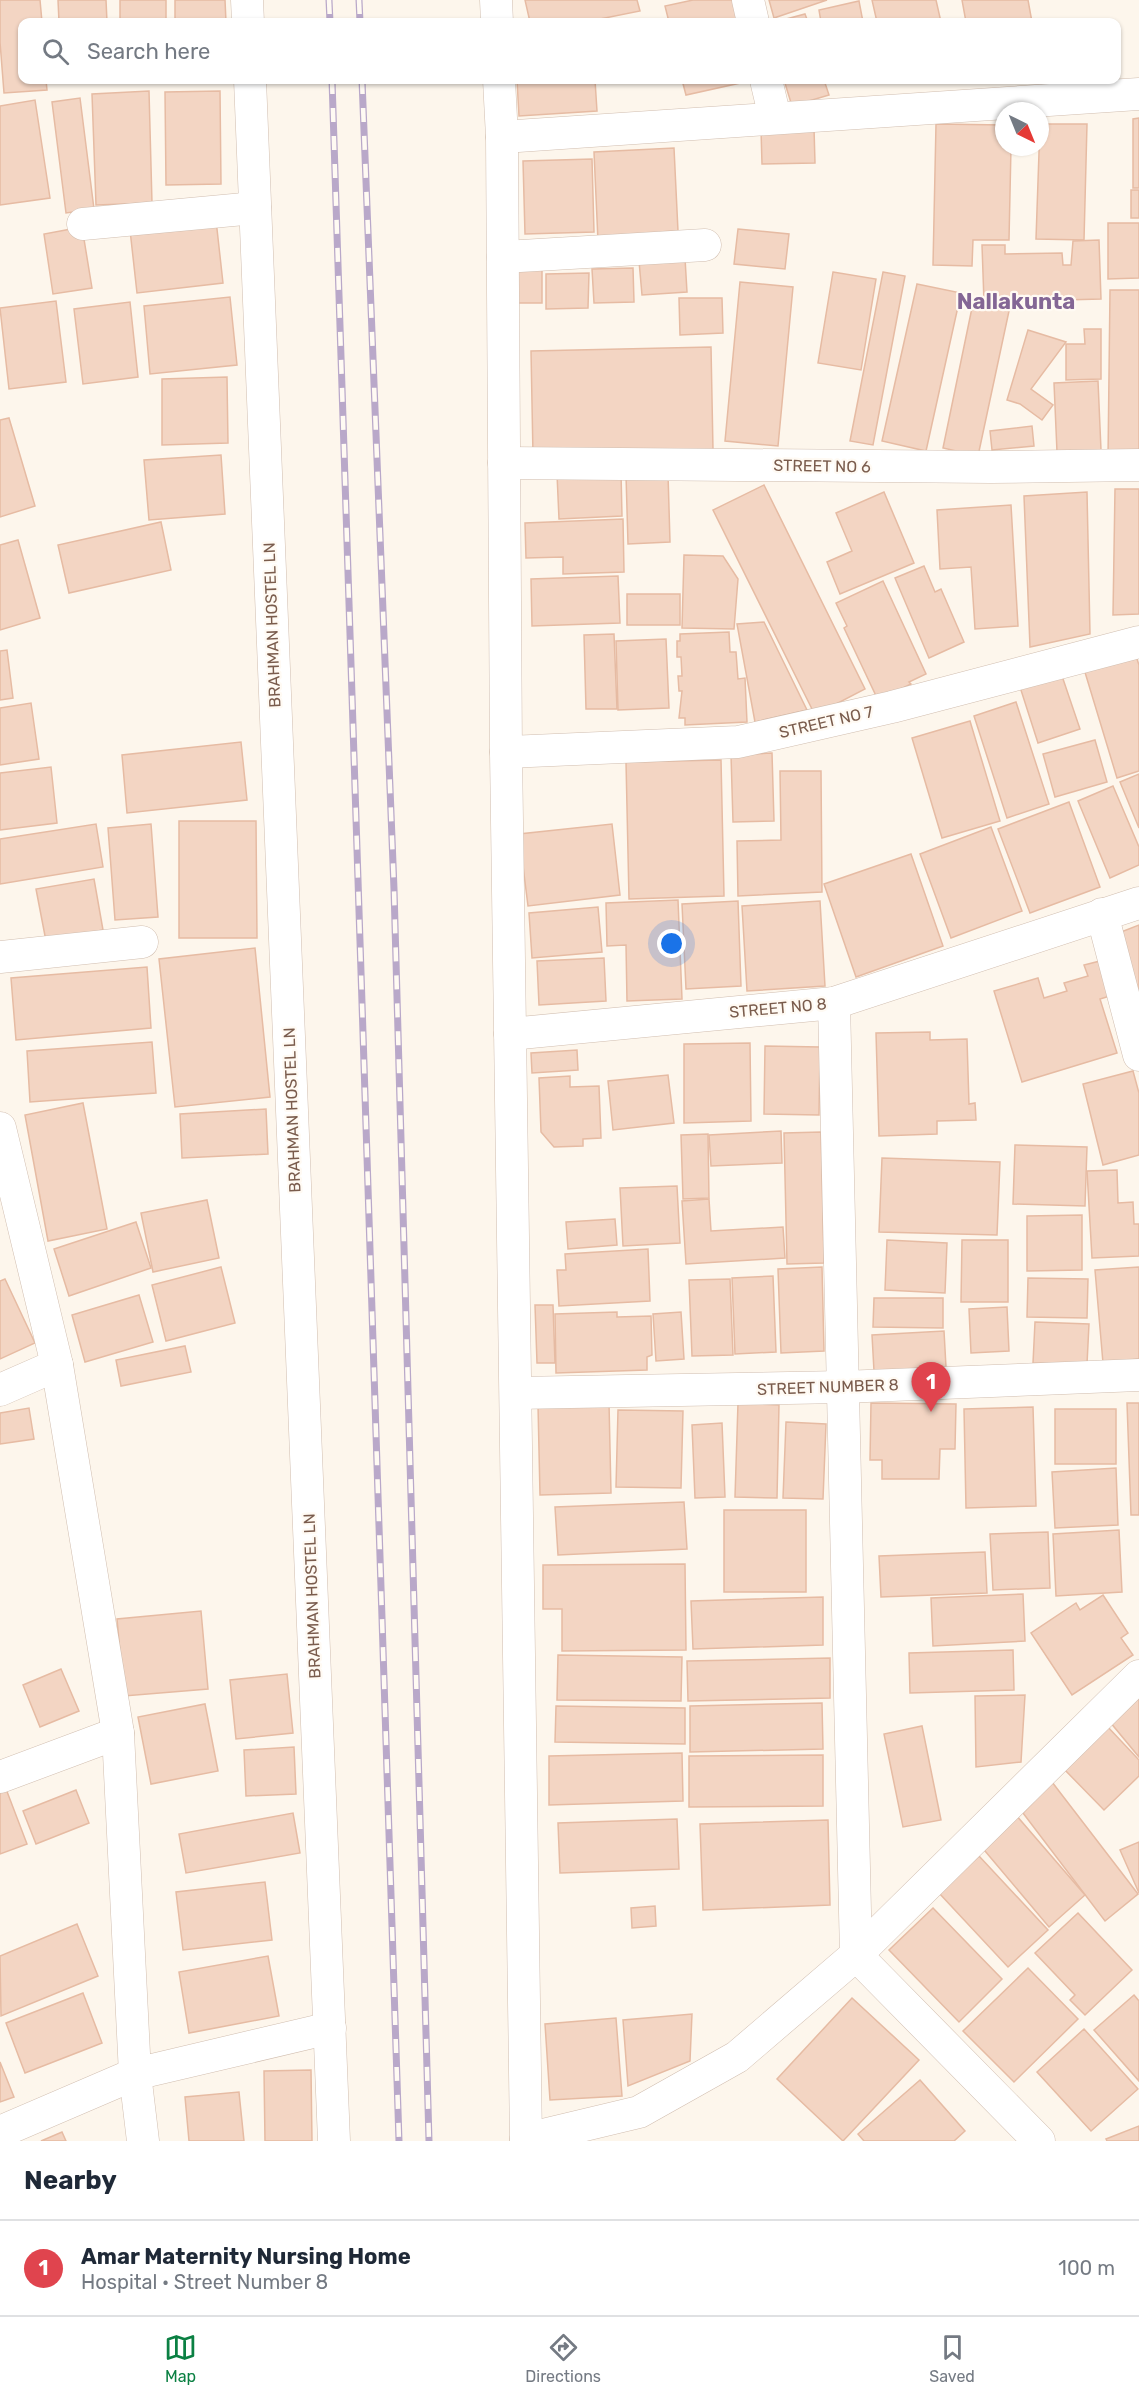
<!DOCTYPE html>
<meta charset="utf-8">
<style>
:root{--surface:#fff;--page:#f6f6f7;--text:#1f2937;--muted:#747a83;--line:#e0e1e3;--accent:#0b8043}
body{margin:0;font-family:Rubik,sans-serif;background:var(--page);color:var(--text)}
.compass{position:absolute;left:995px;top:102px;width:54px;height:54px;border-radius:50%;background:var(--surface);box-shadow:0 2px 4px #0004;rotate:137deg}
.you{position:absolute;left:672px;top:944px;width:21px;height:21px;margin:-15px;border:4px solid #fff;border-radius:50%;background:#1a73e8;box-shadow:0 0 0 9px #1a73e833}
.badge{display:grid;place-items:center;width:39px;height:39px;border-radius:50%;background:var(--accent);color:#fff;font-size:20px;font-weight:700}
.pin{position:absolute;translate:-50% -50px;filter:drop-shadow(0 2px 3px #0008)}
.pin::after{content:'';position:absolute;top:32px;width:21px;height:18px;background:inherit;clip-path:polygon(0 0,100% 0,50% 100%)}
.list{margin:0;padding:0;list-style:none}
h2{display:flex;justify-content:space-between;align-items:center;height:78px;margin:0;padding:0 24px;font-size:26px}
h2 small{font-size:20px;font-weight:400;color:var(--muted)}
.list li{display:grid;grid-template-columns:39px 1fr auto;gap:18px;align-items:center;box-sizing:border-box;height:96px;padding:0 24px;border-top:2px solid var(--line)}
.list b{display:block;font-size:22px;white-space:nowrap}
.list p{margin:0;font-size:20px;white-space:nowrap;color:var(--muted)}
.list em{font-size:20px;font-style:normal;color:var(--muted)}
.icon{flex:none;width:33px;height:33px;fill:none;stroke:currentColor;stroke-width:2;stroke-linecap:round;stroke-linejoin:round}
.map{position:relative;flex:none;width:1139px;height:2141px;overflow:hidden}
.search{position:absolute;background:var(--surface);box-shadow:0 2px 4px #0004;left:18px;right:18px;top:18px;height:66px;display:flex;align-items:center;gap:15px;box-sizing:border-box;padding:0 21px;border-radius:12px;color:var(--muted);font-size:22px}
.sheet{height:174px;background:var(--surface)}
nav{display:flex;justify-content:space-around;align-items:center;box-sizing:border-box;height:84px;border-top:2px solid var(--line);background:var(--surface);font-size:16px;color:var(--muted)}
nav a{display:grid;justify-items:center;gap:3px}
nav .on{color:var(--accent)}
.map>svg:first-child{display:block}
.building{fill:#f3d5c3;stroke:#e6bba3;stroke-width:1.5}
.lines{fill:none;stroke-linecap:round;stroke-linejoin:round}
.minor-casing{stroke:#d1beb0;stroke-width:33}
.minor{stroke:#fff;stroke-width:32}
.rail-casing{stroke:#b9a8c9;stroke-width:7}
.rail{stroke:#fffaf3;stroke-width:4.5;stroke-dasharray:14;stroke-linecap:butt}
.labels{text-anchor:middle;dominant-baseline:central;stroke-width:4.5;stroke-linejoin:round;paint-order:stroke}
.street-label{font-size:16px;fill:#7a5c4d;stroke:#fffaf3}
.district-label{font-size:22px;font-weight:bold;fill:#846695;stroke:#fffaf3}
</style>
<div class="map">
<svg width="1139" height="2141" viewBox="0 0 1139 2141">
<rect width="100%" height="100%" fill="#fdf6ec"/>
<!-- building -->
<g class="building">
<polygon points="0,0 40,0 42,22 22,22 22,80 46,80 47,90 4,93 0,42"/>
<polygon points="58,0 106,0 107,22 59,22"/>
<rect x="120" y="0" width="46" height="22"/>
<polygon points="175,0 225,0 226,22 175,22"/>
<polygon points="525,0 637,0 640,11 585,22 530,22"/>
<polygon points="693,0 736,0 741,22 669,22 665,6"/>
<polygon points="769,0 827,0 774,18"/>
<polygon points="872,0 936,0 941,22 877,22"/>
<polygon points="962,0 1028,0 1032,22 966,22"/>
<polygon points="859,1 863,22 821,22 819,10"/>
<polygon points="805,14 808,22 775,22"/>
<polygon points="517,80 595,80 597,111 519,116"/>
<polygon points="682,80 754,80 686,95"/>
<polygon points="784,80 824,80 829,95 792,106"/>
<polygon points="149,91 152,203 96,205 92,94"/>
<polygon points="220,91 221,184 166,185 165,92"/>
<polygon points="80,98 94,209 66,213 52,102"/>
<polygon points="35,100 50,198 0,205 0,106"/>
<polygon points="1139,118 1139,188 1133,188 1133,119"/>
<polygon points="936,124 1004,125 1004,147 1011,147 1009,240 973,240 972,266 933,265"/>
<polygon points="1040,124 1087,124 1084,240 1036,239"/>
<polygon points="814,128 815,163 762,164 761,130"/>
<polygon points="674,148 678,231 660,232 661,237 598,241 594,152"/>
<polygon points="592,159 594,232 525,234 523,161"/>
<rect x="1131" y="190" width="8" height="28"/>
<polygon points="216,220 223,283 137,293 130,230"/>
<polygon points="1108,223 1139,223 1139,278 1108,279"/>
<polygon points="82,227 92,288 53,294 44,234"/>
<polygon points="738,229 789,234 785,269 734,264"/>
<polygon points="1099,240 1101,299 984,302 982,245 1005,245 1005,254 1062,253 1063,265 1071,265 1073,241"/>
<polygon points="685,258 687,292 642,295 639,261"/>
<polygon points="513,267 542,267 542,303 514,303"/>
<polygon points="633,268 634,302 594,303 592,269"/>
<polygon points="833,272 876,279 861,370 818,363"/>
<polygon points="883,272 905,276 873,445 850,441"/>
<polygon points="589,273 588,308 546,309 546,274"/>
<polygon points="740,282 793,287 778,446 725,441"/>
<polygon points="917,284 961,293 926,451 882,441"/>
<polygon points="1110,290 1139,290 1139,459 1108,459"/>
<polygon points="230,297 237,365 150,374 144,306"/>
<polygon points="679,298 722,298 723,333 680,335"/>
<polygon points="56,301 66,382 9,389 0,308"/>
<polygon points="130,302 138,377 83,384 74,309"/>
<polygon points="973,303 1009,311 978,456 943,448"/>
<polygon points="1084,329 1101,329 1101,379 1066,380 1066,344 1085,344"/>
<polygon points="1028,330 1066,342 1031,389 1053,405 1042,420 1020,404 1007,400"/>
<polygon points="711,347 713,450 533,455 531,351"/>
<polygon points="227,377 228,443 162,445 162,379"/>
<polygon points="1098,381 1101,450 1057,452 1054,383"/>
<polygon points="9,418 35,506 0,517 0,420"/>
<polygon points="1032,426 1034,446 992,450 990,431"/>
<polygon points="221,455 225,514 149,520 144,460"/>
<polygon points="621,472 622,516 559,519 557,474"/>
<polygon points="668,474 670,542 628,544 626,475"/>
<polygon points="764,485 865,689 815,715 713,510"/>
<polygon points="1115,489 1139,489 1139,614 1113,615"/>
<polygon points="884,492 914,563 840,594 827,562 852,551 836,513"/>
<polygon points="1087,492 1090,634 1030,647 1024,496"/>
<polygon points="1011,505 1018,626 975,629 971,567 940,569 937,510"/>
<polygon points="623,519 624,572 563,574 563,557 526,558 525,523"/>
<polygon points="161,522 171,570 69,593 58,545"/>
<polygon points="18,540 40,618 0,630 0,545"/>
<polygon points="684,555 723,556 738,579 734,629 682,628"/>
<polygon points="924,566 935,592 941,589 964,642 929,658 895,578"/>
<polygon points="618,576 620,623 532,626 531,579"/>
<polygon points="883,581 926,674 909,682 911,684 878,700 844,628 847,626 836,603"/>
<rect x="627" y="594" width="53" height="31"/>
<polygon points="764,622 807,710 755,722 737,624"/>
<polygon points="729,632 730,652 736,652 738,679 745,678 747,722 685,725 685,718 679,718 682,691 679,691 678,676 682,676 681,657 677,657 677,641 680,641 680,634"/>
<polygon points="614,634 617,709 586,709 584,635"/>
<polygon points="666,639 669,708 618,710 616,641"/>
<polygon points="7,650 13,698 0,700 0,651"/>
<polygon points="1135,653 1139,665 1139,771 1117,778 1084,669"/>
<polygon points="1061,673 1080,729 1038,743 1020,687"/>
<polygon points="1016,702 1049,804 1007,818 974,716"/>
<polygon points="31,703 39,759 0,765 0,708"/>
<polygon points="970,721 1000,821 942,838 912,738"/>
<polygon points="1095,740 1107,782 1055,797 1043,754"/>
<polygon points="241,742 247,800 127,813 122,755"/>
<polygon points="772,753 774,821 733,822 731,755"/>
<polygon points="721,760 724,896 629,899 626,762"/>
<polygon points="51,767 57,823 0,830 0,773"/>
<polygon points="780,771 821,771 822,892 738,896 737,841 781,840"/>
<polygon points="1139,774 1139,828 1120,782"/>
<polygon points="1113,786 1139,847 1139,865 1110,878 1078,801"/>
<polygon points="1069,802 1100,887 1030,913 998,829"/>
<polygon points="179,821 256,821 257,938 179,938"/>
<polygon points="96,824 103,867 0,884 0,839"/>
<polygon points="151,824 158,917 115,920 108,828"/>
<polygon points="612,824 620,895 528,906 519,834"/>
<polygon points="991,827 1022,911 951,938 920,854"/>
<polygon points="911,854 943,946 856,977 824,884"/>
<polygon points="94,879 103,930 46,941 36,889"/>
<polygon points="678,900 682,999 627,1001 626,945 607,946 606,903"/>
<polygon points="738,901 741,986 686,989 682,904"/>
<polygon points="820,901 825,986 747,991 742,906"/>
<polygon points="598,907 602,952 532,958 529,913"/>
<polygon points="1139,925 1139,994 1116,934"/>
<polygon points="255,948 270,1097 175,1107 159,959"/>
<polygon points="604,958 606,1001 539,1005 537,961"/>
<polygon points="1100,961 1110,996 1100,999 1117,1053 1022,1082 994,991 1038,978 1044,998 1067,991 1064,983 1088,976 1084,965"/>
<polygon points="147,967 151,1028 16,1040 11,978"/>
<polygon points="930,1032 930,1040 967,1039 969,1104 975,1103 976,1120 937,1121 937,1134 879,1136 876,1033"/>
<polygon points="152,1042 156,1093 30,1102 27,1051"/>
<polygon points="750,1043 751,1121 684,1123 684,1044"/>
<polygon points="765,1046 820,1047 819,1115 764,1114"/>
<polygon points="577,1050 578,1070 532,1073 531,1053"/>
<polygon points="1133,1071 1139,1093 1139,1155 1103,1165 1083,1084"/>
<polygon points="668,1075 674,1123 613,1130 608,1081"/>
<polygon points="570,1076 570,1087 599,1086 601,1138 583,1139 583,1146 554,1147 541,1132 539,1078"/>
<polygon points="83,1103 107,1229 48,1241 25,1115"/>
<polygon points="266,1109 268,1154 182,1158 180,1114"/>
<polygon points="781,1131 782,1163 711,1166 709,1135"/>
<polygon points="821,1132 824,1263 787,1264 784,1133"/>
<polygon points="708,1134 709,1198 683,1199 681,1135"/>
<polygon points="1015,1145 1087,1147 1085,1206 1013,1204"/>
<polygon points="882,1158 1000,1162 997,1235 879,1232"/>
<polygon points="1117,1170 1118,1203 1133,1202 1134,1224 1139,1224 1139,1256 1092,1258 1087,1171"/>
<polygon points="677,1186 680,1243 623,1246 620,1188"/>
<polygon points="709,1199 711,1231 783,1227 785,1258 686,1264 682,1201"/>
<polygon points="207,1200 219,1258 153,1272 141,1213"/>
<polygon points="1082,1215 1082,1270 1027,1271 1027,1216"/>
<polygon points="615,1219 617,1245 568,1249 566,1222"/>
<polygon points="136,1222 151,1268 69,1296 54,1249"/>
<polygon points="887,1240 947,1243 945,1293 885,1290"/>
<polygon points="962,1240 1008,1240 1008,1302 961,1302"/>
<polygon points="648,1249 650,1301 559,1306 557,1270 566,1270 565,1254"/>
<polygon points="221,1267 235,1323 166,1341 152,1285"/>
<polygon points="822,1267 824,1351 781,1353 778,1269"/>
<polygon points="1139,1267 1139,1359 1103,1363 1095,1270"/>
<polygon points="773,1276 776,1352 735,1354 732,1278"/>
<polygon points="1028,1278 1088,1279 1087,1318 1027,1317"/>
<polygon points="5,1279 35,1343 0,1359 0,1281"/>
<polygon points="730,1279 733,1355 692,1356 689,1280"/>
<polygon points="139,1295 153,1342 85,1362 72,1315"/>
<polygon points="874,1298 943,1298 943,1328 873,1327"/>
<polygon points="535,1305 553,1305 555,1363 537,1363"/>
<polygon points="1007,1307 1009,1351 971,1353 969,1309"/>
<polygon points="617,1312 617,1317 651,1316 652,1355 647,1357 647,1370 556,1373 555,1314"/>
<polygon points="681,1312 684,1359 656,1361 653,1314"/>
<polygon points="1035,1322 1089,1324 1087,1364 1033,1363"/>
<polygon points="944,1331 946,1367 874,1371 872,1335"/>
<polygon points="185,1346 191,1372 121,1386 116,1360"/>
<polygon points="609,1403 611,1493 540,1495 538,1405"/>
<polygon points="738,1403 779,1405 777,1498 735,1497"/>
<polygon points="871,1403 956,1404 955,1449 940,1449 939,1479 882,1479 882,1460 870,1460"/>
<polygon points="1127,1403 1139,1403 1139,1515 1131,1515"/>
<polygon points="1033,1407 1036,1506 966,1508 964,1409"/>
<polygon points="29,1408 34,1439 0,1444 0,1413"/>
<rect x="1055" y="1409" width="61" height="55"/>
<polygon points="618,1410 683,1411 681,1488 616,1487"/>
<polygon points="786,1422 826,1424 823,1499 783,1498"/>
<polygon points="722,1423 725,1497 695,1498 692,1425"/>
<polygon points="1116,1468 1118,1525 1055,1528 1052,1472"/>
<polygon points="684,1502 687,1549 558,1555 555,1507"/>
<rect x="724" y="1510" width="82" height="82"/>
<polygon points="1119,1530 1122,1592 1056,1596 1053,1534"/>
<polygon points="1048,1532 1050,1588 993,1590 990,1534"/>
<polygon points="985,1552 987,1593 881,1597 879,1556"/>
<polygon points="685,1564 686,1650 562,1651 562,1609 543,1609 543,1565"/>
<polygon points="1023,1594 1025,1641 933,1646 931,1598"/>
<polygon points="1103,1595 1128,1633 1121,1638 1133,1655 1072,1695 1031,1633 1076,1603 1080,1610"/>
<polygon points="823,1597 823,1645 693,1649 691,1601"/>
<polygon points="201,1611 208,1689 124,1696 117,1619"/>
<polygon points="1013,1650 1014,1690 910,1693 909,1653"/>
<polygon points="558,1655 682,1657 681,1701 557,1700"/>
<polygon points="830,1658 830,1698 688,1701 687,1661"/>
<polygon points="61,1669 79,1711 40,1727 23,1685"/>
<polygon points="287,1674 293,1733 236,1739 230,1680"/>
<polygon points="1025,1695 1021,1762 976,1767 975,1696"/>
<polygon points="1139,1698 1139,1757 1110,1722"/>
<polygon points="822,1703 823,1749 690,1752 690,1706"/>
<polygon points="205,1704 218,1771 151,1784 138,1717"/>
<polygon points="556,1706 685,1708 685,1744 555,1742"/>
<polygon points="1106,1725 1139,1760 1139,1776 1104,1810 1062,1767"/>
<polygon points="922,1726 941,1820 903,1827 884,1734"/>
<polygon points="294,1747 296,1794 246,1796 244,1750"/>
<polygon points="682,1753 683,1801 549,1805 549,1756"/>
<polygon points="823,1755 823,1806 689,1807 689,1756"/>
<polygon points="3,1781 27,1844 0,1854 0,1782"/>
<polygon points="1052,1782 1138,1894 1105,1921 1023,1813"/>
<polygon points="76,1790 89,1823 36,1844 23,1811"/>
<polygon points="293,1813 300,1853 186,1873 179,1834"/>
<polygon points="1016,1815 1085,1895 1049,1927 980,1845"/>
<polygon points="677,1819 679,1869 560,1873 558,1823"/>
<polygon points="828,1820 830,1905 703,1910 700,1824"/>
<polygon points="1139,1842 1139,1893 1120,1850"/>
<polygon points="979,1856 1048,1930 1008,1967 939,1893"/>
<polygon points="265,1882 272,1940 183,1950 176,1892"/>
<polygon points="655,1906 656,1926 632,1928 631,1908"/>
<polygon points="933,1908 1002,1979 959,2022 889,1950"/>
<polygon points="1078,1913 1132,1970 1085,2015 1070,2000 1075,1995 1035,1953"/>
<polygon points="77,1924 98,1976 1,2016 0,1956"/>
<polygon points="268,1956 279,2016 189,2033 179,1972"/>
<polygon points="1028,1968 1078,2019 1014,2082 963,2031"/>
<polygon points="83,1993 102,2043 25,2073 6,2023"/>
<polygon points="1134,1995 1139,2001 1139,2081 1094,2030"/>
<polygon points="852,1998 919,2060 843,2141 777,2079"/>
<polygon points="692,2014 690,2061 628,2086 623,2020"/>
<polygon points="616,2018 622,2096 550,2100 545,2024"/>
<polygon points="1084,2029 1138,2089 1091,2131 1037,2072"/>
<polygon points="0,2062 14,2097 0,2102"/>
<polygon points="311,2070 312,2141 265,2141 264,2071"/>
<polygon points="920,2080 965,2131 954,2141 864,2141 858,2134"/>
<polygon points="239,2092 244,2141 189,2141 185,2097"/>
<polygon points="1139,2126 1139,2141 1107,2141 1106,2139"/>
<polygon points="62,2132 66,2141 41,2141"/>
</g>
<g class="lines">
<!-- minor casing -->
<g class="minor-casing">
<g id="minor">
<polyline points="247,0 248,22"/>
<polyline points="496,0 497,22"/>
<polyline points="748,0 753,22"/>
<polyline points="250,80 334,2141"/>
<polyline points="499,80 502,137 506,752 526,2141"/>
<polyline points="766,80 775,118"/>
<polyline points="502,137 1139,94"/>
<polyline points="83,224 255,208"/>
<polyline points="503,257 705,245"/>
<polyline points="504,463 991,467 1139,465"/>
<polyline points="506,752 738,742 892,707 1139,642"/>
<polyline points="1102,914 1139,1055"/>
<polyline points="0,957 142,942"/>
<polyline points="834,1003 856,1955 1039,2141"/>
<polyline points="510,1034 834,1003 1139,903"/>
<polyline points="0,1128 57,1365 118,1733 135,2074 143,2141"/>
<polyline points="0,1390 57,1365"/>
<polyline points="516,1393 842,1387 1139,1375"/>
<polyline points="0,1777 118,1733"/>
<polyline points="0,2132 135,2074 330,2028"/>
<polyline points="526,2139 639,2112 737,2057 856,1955 1139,1676"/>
</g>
</g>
<!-- minor -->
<use href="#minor" class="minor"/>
<!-- rail casing -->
<g class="rail-casing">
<g id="rail">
<polyline points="329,0 330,22"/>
<polyline points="359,0 360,22"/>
<polyline points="332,80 399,2141"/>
<polyline points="362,80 394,889 429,2141"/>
</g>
</g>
<!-- rail -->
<use href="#rail" class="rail"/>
</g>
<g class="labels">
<!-- street labels -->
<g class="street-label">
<text transform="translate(822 466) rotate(1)">STREET NO 6</text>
<text transform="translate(272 625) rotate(-92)">BRAHMAN HOSTEL LN</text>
<text transform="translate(826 722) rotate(-13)">STREET NO 7</text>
<text transform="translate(778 1008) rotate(-5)">STREET NO 8</text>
<text transform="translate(292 1110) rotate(-92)">BRAHMAN HOSTEL LN</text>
<text transform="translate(828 1387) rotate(-2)">STREET NUMBER 8</text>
<text transform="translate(312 1596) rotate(-92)">BRAHMAN HOSTEL LN</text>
</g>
<!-- district labels -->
<g class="district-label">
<text x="1016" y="301">Nallakunta</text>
</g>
</g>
</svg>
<svg class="compass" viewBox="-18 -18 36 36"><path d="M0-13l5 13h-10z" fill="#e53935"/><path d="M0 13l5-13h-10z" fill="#747a83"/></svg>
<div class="you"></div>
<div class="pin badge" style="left:931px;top:1412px;background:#e0444e">1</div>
<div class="search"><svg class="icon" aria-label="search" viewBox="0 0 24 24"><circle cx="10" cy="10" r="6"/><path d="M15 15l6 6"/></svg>Search here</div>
</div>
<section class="sheet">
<h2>Nearby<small></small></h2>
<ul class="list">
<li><span class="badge" style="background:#e0444e">1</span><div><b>Amar Maternity Nursing Home</b><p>Hospital · Street Number 8</p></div><em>100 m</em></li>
</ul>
</section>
<nav>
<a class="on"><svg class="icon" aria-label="map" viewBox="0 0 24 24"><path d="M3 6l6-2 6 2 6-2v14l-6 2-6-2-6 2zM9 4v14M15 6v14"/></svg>Map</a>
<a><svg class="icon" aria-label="directions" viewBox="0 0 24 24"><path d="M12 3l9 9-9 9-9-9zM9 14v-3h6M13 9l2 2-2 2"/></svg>Directions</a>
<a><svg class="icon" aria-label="saved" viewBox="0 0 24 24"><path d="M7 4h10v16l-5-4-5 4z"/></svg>Saved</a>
</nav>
